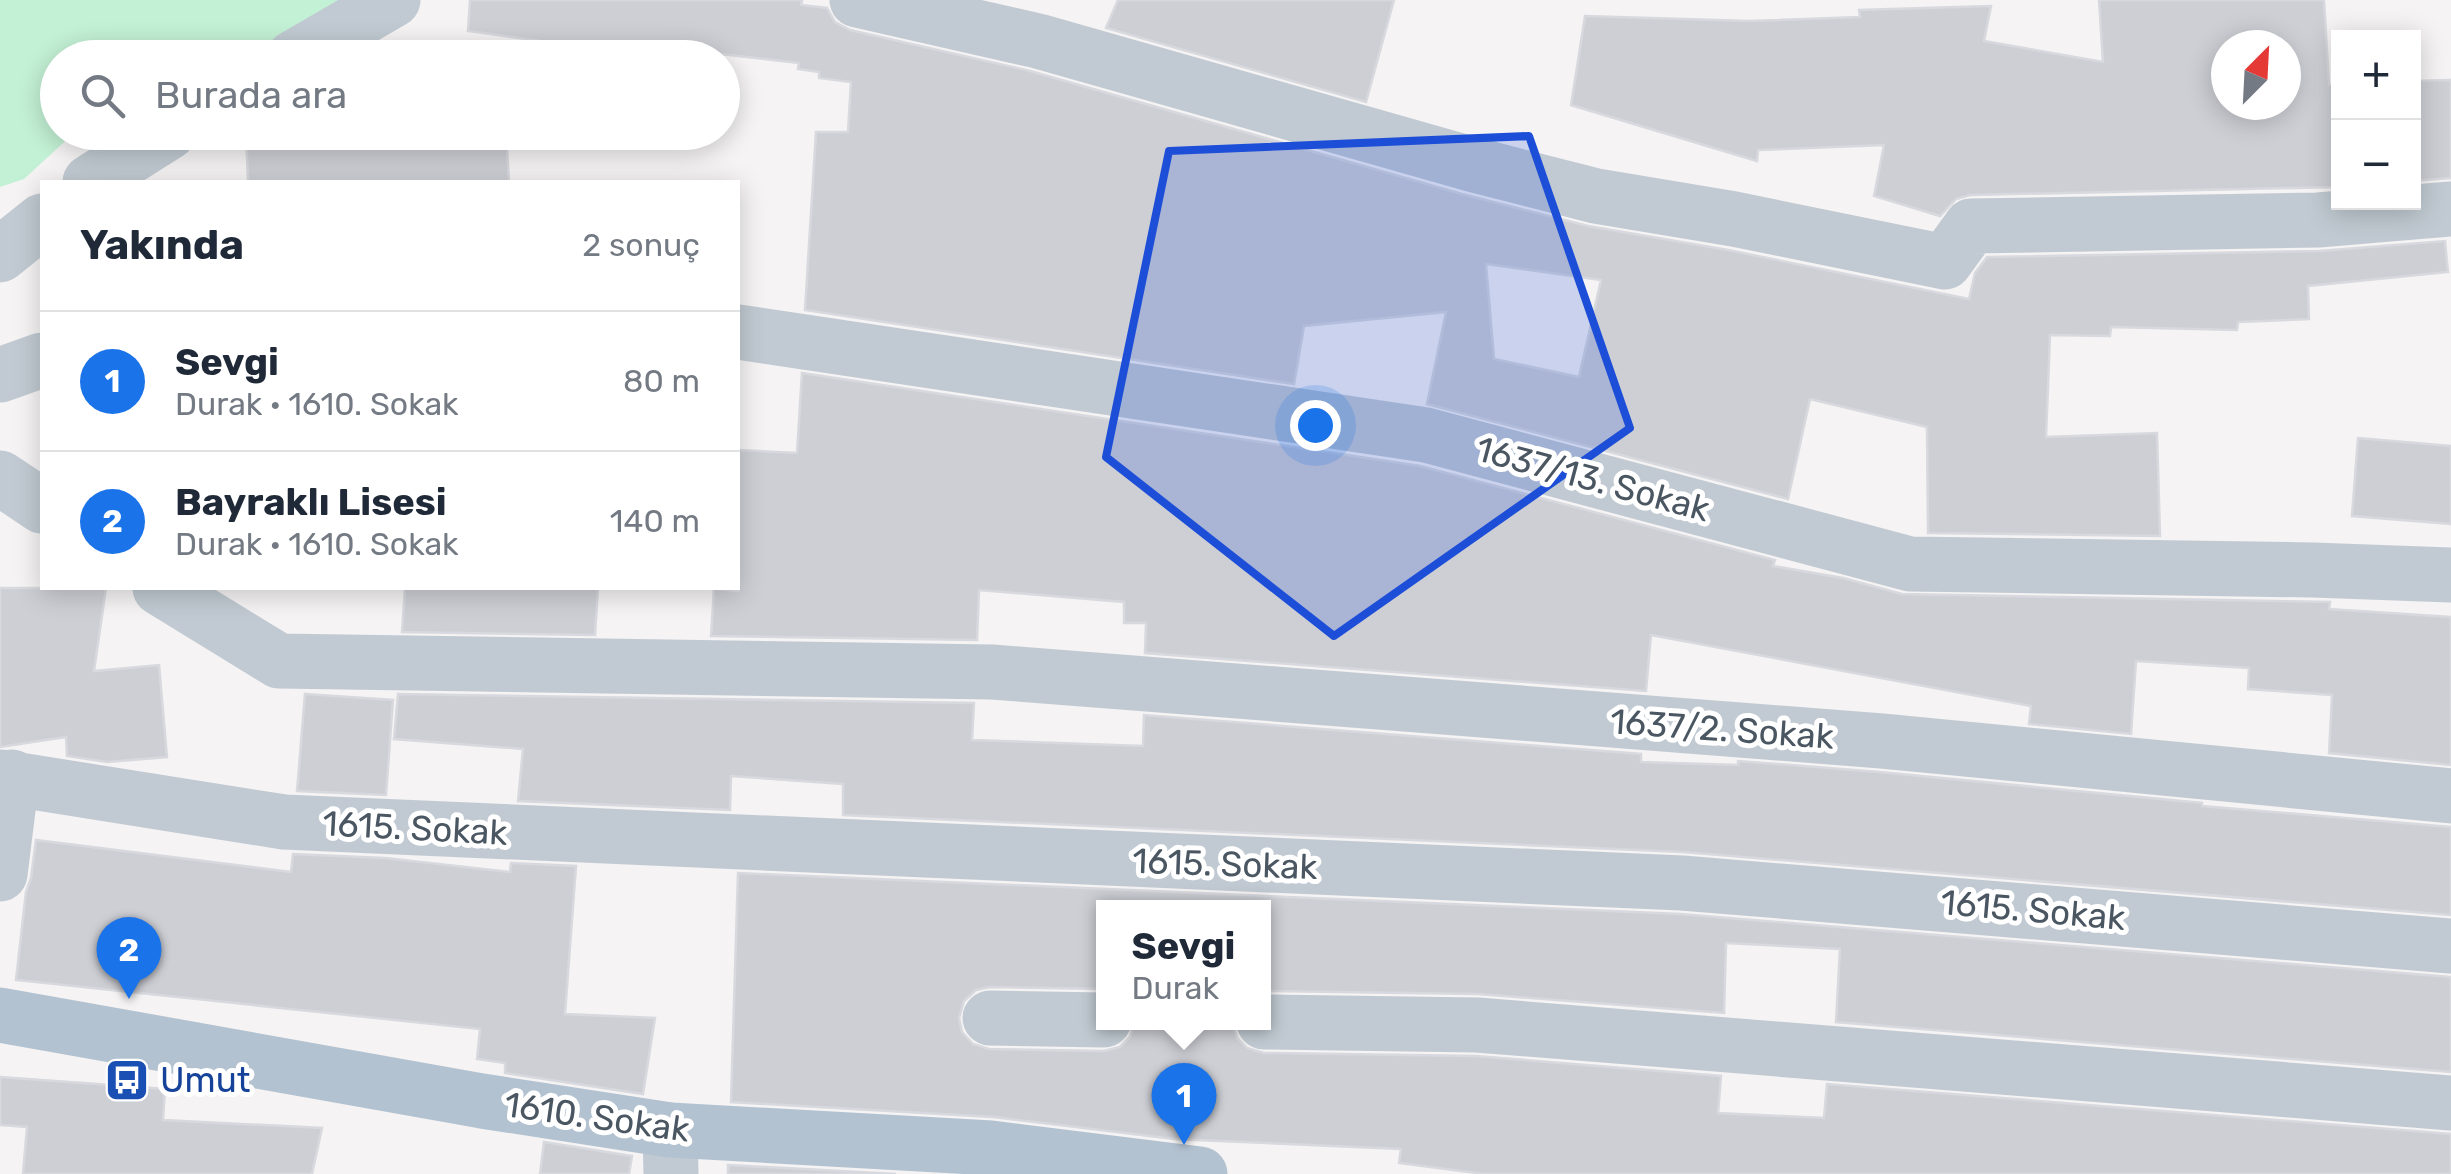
<!DOCTYPE html>
<html lang="tr">
<meta charset="utf-8">
<style>
:root{--surface:#fff;--page:#f2f2f3;--text:#1f2937;--muted:#747a83;--line:#e0e1e3;--accent:#1a73e8}
body{margin:0;font-family:Rubik,sans-serif;background:var(--page);color:var(--text)}
.controls{position:absolute;right:30px;top:30px;display:grid;overflow:hidden;border-radius:0px;box-shadow:0 5px 25px #0003}
.controls button{width:90px;height:90px;display:grid;place-items:center;padding:0;border:0;border-bottom:2px solid var(--line);background:var(--surface);color:var(--text);font:50px sans-serif}
.compass{position:absolute;left:2211px;top:30px;width:90px;height:90px;border-radius:50%;background:var(--surface);box-shadow:0 5px 25px #0003;rotate:24deg}
.you{position:absolute;left:1315px;top:425px;width:35px;height:35px;margin:-25px;border:8px solid #fff;border-radius:50%;background:#1a73e8;box-shadow:0 0 0 15px #1a73e833}
.badge{display:grid;place-items:center;width:65px;height:65px;border-radius:50%;background:var(--accent);color:#fff;font-size:32px;font-weight:700}
.pin{position:absolute;translate:-50% -82px;filter:drop-shadow(0 2px 5px #0008)}
.pin::after{content:'';position:absolute;top:52px;width:35px;height:30px;background:inherit;clip-path:polygon(0 0,100% 0,50% 100%)}
.popup{position:absolute;left:1096px;top:900px;width:175px;height:130px;box-sizing:border-box;display:grid;place-content:center;border-radius:0px;background:var(--surface);filter:drop-shadow(0 2px 8px #0005);font-size:32px;white-space:nowrap;color:var(--muted)}
.popup b{font-size:38px;color:var(--text)}
.popup::after{content:'';position:absolute;left:50%;top:100%;margin-left:-20px;border:20px solid transparent;border-top-color:var(--surface)}
.list{margin:0;padding:0;list-style:none}
h2{display:flex;justify-content:space-between;align-items:center;height:130px;margin:0;padding:0 40px;font-size:42px}
h2 small{font-size:32px;font-weight:400;color:var(--muted)}
.list li{display:grid;grid-template-columns:65px 1fr auto;gap:30px;align-items:center;box-sizing:border-box;height:140px;padding:0 40px;border-top:2px solid var(--line)}
.list b{display:block;font-size:38px;white-space:nowrap}
.list p{margin:0;font-size:32px;white-space:nowrap;color:var(--muted)}
.list em{font-size:32px;font-style:normal;color:var(--muted)}
.icon{flex:none;width:55px;height:55px;fill:none;stroke:currentColor;stroke-width:2;stroke-linecap:round;stroke-linejoin:round}
.map{position:relative;flex:none;width:2451px;height:1174px;overflow:hidden}
.search{position:absolute;background:var(--surface);box-shadow:0 5px 25px #0003;left:40px;top:40px;width:700px;height:110px;display:flex;align-items:center;gap:25px;box-sizing:border-box;padding:0 35px;border-radius:55px;color:var(--muted);font-size:38px}
.panel{position:absolute;background:var(--surface);box-shadow:0 5px 25px #0003;left:40px;top:180px;width:700px;height:410px;border-radius:0px}
.map>svg:first-child{display:block}
.green{fill:#c3f1d5}
.building{fill:#cdcfd5;stroke:#d7d9de;stroke-width:2.5;fill-rule:evenodd}
.lines{fill:none;stroke-linecap:round;stroke-linejoin:round}
.minor{stroke:#c1cad2;stroke-width:55}
.major{stroke:#b3c2d1;stroke-width:55}
.marked{fill:#1d4ed8;fill-opacity:0.2;stroke:#1d4ed8;stroke-width:8;stroke-linejoin:round}
.labels{text-anchor:middle;dominant-baseline:central;stroke-width:10;stroke-linejoin:round;paint-order:stroke}
.street-label{font-size:35px;fill:#4a5661;stroke:#fff}
.transit-label{font-size:35px;fill:#164399;stroke:#fff;text-anchor:start}
</style>
<div class="map">
<svg width="2451" height="1174" viewBox="0 0 2451 1174">
<rect width="100%" height="100%" fill="#f5f3f3"/>
<!-- green -->
<polygon class="green" points="0,0 381,0 256,57 58,58 58,132 74,133 24,179 0,187"/>
<!-- building -->
<g class="building">
<path d="M470,0H802L801,5L827,8L835,22L850,30L1030,71L1462,194L1588,226L1728,250L1969,299L1975,273L1987,257L2319,251L2445,241L2448,272L2308,286L2309,319L2238,322L2237,330L2111,327L2110,336L2050,335L2046,437L2157,433L2160,536L1928,533L1927,427L1810,399L1788,499L1427,404L1446,312L1304,326L1294,384L805,310L816,132H848L851,82L819,78V72L798,69L799,63L704,52L703,58H666L468,31ZM1486,264L1601,280L1579,377L1494,359Z"/>
<polygon points="1118,0 1394,0 1366,102 1106,28"/>
<path d="M2099,0H2324L2329,85L2338,84V187L1970,195L1956,199L1940,216L1874,196L1884,145L1758,150L1757,161L1571,105L1585,16L1750,21L1860,17L1859,10L1991,6L1984,41L2103,62ZM2226,45H2286V105H2226Z"/>
<polygon points="2451,80 2451,178 2414,181 2414,81"/>
<polygon points="246,132 506,132 509,182 248,182"/>
<polygon points="802,373 1420,466 1775,560 1773,566 1843,578 1902,594 2330,602 2329,609 2451,617 2451,765 2329,753 2332,695 2248,689 2249,668 2136,661 2131,734 2029,724 2031,706 1651,635 1646,691 1145,653 1146,623 1124,623 1124,602 979,590 977,640 711,636 714,589 738,591 738,450 797,453"/>
<polygon points="2358,438 2451,446 2451,524 2352,516"/>
<polygon points="0,588 106,588 94,671 159,665 167,757 107,762 67,756 66,737 0,747"/>
<polygon points="405,588 598,588 595,635 402,632"/>
<polygon points="305,694 393,700 386,795 297,791"/>
<polygon points="398,694 974,703 972,740 1143,746 1144,715 1641,754 1641,762 1738,765 1738,761 1879,772 2202,803 2202,806 2451,827 2451,915 1683,852 843,815 843,784 731,776 730,810 518,801 523,749 394,739"/>
<polygon points="36,840 291,872 293,854 385,858 510,872 511,863 576,866 565,1014 655,1018 643,1094 505,1073 505,1063 477,1059 480,1029 16,980 26,892 31,878"/>
<polygon points="738,873 1680,914 2451,977 2451,1072 1836,1022 1840,949 1726,943 1724,1013 1478,994 1264,991 1264,908 1104,908 1104,989 990,987 976,990 964,1001 959,1018 962,1032 973,1044 989,1049 1104,1051 1120,1047 1130,1037 1134,1026 1234,1029 1237,1038 1247,1048 1264,1053 1476,1056 1721,1076 1718,1113 1824,1118 1827,1084 2451,1134 2451,1174 1484,1174 1399,1163 1401,1149 1174,1139 993,1117 731,1102"/>
<polygon points="0,1077 165,1089 163,1120 322,1128 312,1174 23,1174 27,1127 0,1125"/>
<polygon points="544,1142 632,1156 629,1174 540,1174"/>
<polygon points="728,1165 896,1174 728,1174"/>
</g>
<g class="lines">
<!-- minor -->
<g class="minor">
<polyline points="857,0 1038,41 1471,164 1596,196 1734,219 1945,262 1971,226 2318,220 2451,209"/>
<polyline points="293,58 393,0"/>
<polyline points="90,182 169,132"/>
<polyline points="0,255 42,221"/>
<polyline points="738,332 1426,435 1910,564 2313,570 2451,575"/>
<polyline points="0,375 42,360"/>
<polyline points="0,478 42,506"/>
<polyline points="160,588 279,661 992,672 1882,741 2451,796"/>
<polyline points="0,777 284,822 1682,883 2451,946"/>
<polyline points="0,874 12,777"/>
<polyline points="990,1018 1104,1020"/>
<polyline points="1264,1022 1477,1025 2451,1103"/>
<polyline points="670,1130 671,1174"/>
</g>
<!-- major -->
<polyline class="major" points="0,1015 482,1101 670,1130 991,1148 1200,1174"/>
</g>
<!-- marked area -->
<path class="marked" d="M1529,136L1630,428L1334,636L1106,457L1169,151Z"/>
<!-- icons -->
<defs>
<g id="bus-square" transform="scale(2.25)"><rect x="-9" y="-9" width="18" height="18" rx="4" fill="#1a4fb4" stroke="#fff"/><path d="M-5-6H5V4H4V6H2V4H-2V6H-4V4H-5ZM-3.5-4V0h7V-4ZM-3.5 1.2v1.5H-2V1.2ZM2 1.2v1.5H3.5V1.2Z" fill="#fff"/></g>
</defs>
<g fill-rule="evenodd">
<use href="#bus-square" x="127" y="1080"/>
</g>
<g class="labels">
<!-- street labels -->
<g class="street-label">
<text transform="translate(1593 479) rotate(15)">1637/13. Sokak</text>
<text transform="translate(1722 729) rotate(4)">1637/2. Sokak</text>
<text transform="translate(415 828) rotate(3)">1615. Sokak</text>
<text transform="translate(1225 864) rotate(2)">1615. Sokak</text>
<text transform="translate(2033 910) rotate(5)">1615. Sokak</text>
<text transform="translate(597 1117) rotate(8)">1610. Sokak</text>
</g>
<!-- transit labels -->
<g class="transit-label">
<text x="160" y="1080">Umut</text>
</g>
</g>
</svg>
<div class="controls">
<button>+</button>
<button>−</button>
</div>
<svg class="compass" viewBox="-18 -18 36 36"><path d="M0-13l5 13h-10z" fill="#e53935"/><path d="M0 13l5-13h-10z" fill="#747a83"/></svg>
<div class="you"></div>
<div class="pin badge" style="left:1184px;top:1145px">1</div>
<div class="popup"><b>Sevgi</b>Durak</div>
<div class="pin badge" style="left:129px;top:999px">2</div>
<div class="search"><svg class="icon" aria-label="search" viewBox="0 0 24 24"><circle cx="10" cy="10" r="6"/><path d="M15 15l6 6"/></svg>Burada ara</div>
<section class="panel">
<h2>Yakında<small>2 sonuç</small></h2>
<ul class="list">
<li><span class="badge">1</span><div><b>Sevgi</b><p>Durak · 1610. Sokak</p></div><em>80 m</em></li>
<li><span class="badge">2</span><div><b>Bayraklı Lisesi</b><p>Durak · 1610. Sokak</p></div><em>140 m</em></li>
</ul>
</section>
</div>
